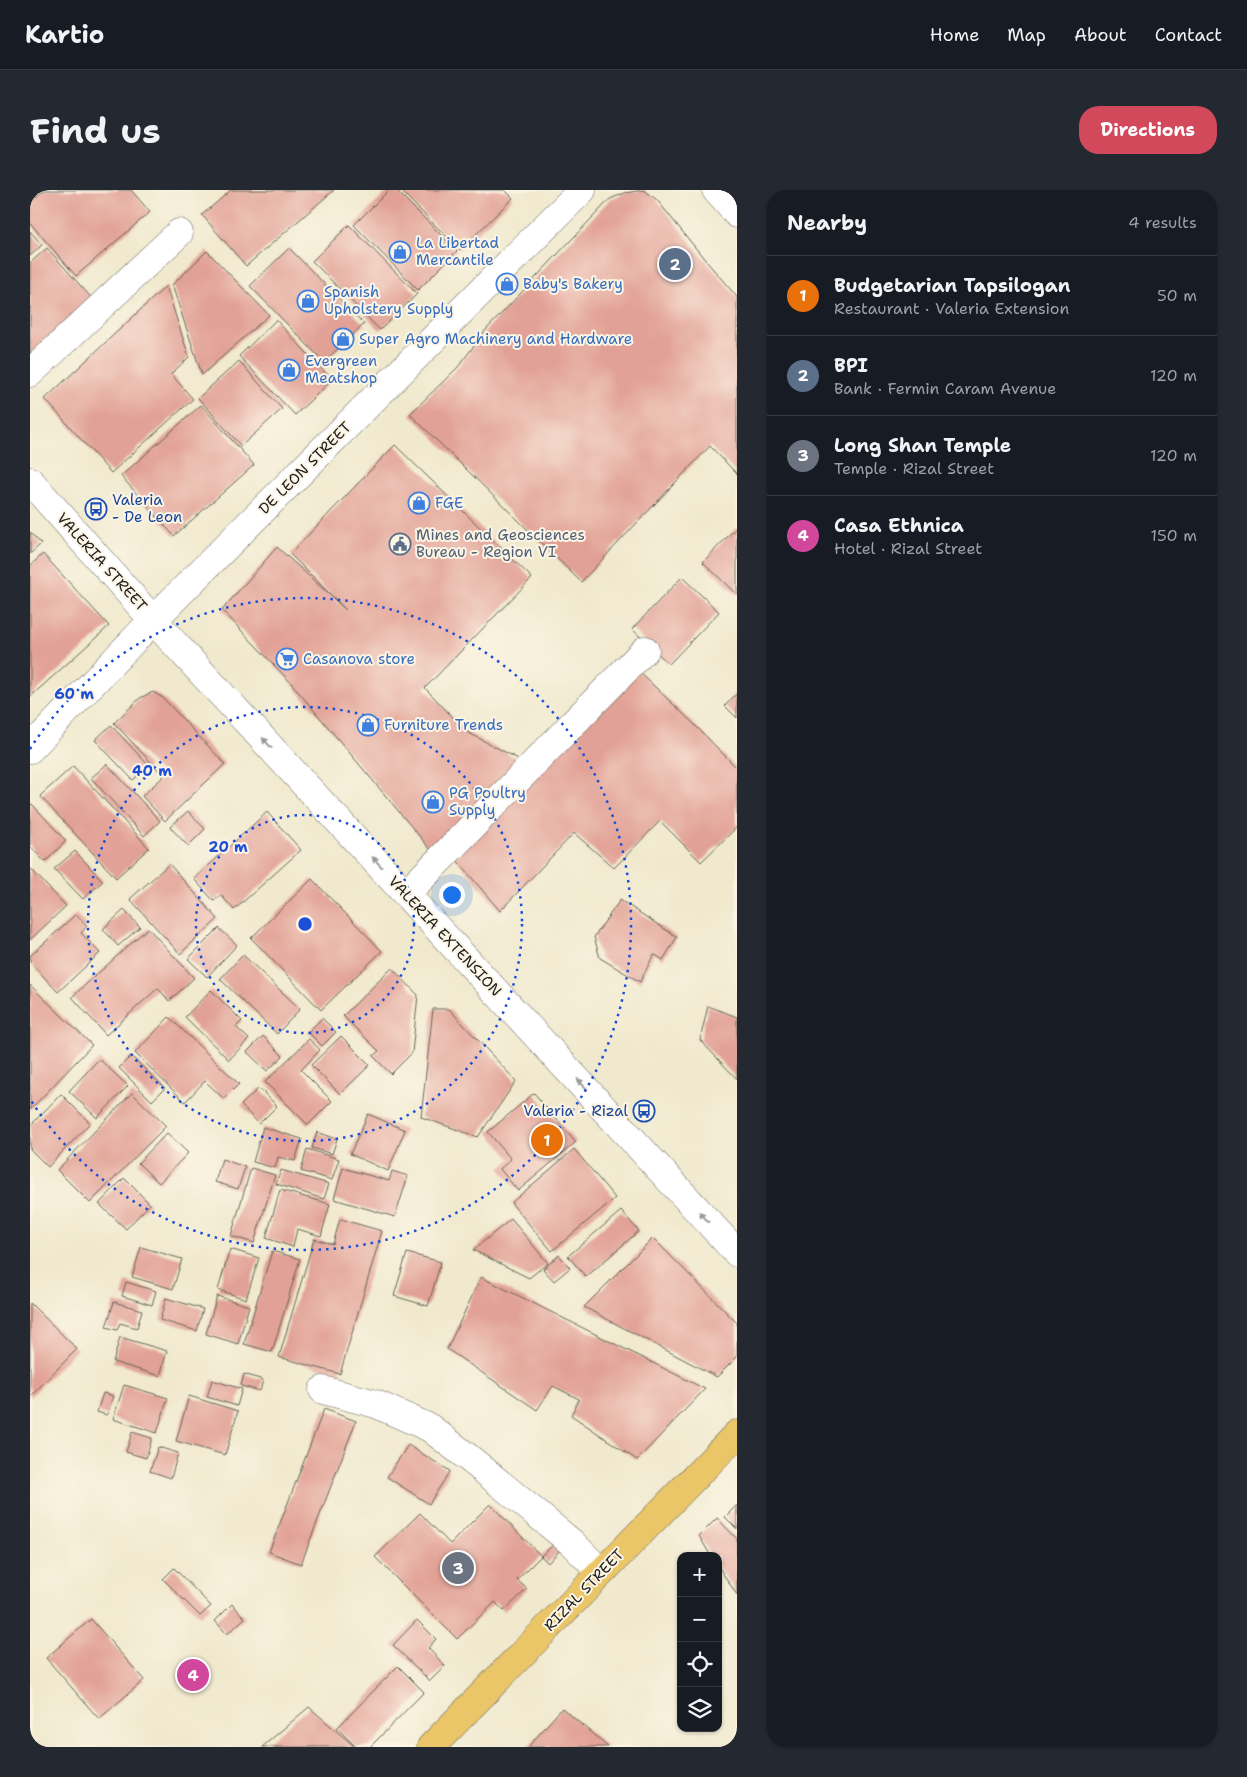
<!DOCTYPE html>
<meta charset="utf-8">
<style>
:root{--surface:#171b24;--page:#242831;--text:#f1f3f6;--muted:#9ea1a6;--line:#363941;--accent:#d1495b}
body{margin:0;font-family:"Shantell Sans",sans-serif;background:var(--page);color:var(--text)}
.controls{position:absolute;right:15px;bottom:15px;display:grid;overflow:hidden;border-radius:10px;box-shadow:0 1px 4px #0004}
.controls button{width:45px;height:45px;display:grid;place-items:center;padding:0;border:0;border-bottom:1px solid var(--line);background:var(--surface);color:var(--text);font:25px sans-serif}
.you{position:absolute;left:421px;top:704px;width:18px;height:18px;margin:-12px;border:4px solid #fff;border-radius:50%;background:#1a73e8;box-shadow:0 0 0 8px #1a73e833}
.badge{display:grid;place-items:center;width:32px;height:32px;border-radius:50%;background:var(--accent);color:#fff;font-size:16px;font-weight:700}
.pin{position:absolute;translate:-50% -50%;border:2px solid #fff;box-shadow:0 1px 5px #0006}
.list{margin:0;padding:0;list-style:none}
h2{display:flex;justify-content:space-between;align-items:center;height:65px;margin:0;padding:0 20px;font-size:21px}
h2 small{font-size:16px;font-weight:400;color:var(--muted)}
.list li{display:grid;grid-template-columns:32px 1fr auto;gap:15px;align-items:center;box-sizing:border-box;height:80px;padding:0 20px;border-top:1px solid var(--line)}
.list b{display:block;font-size:19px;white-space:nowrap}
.list p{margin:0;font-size:16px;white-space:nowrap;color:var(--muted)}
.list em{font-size:16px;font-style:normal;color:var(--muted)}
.icon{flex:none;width:28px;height:28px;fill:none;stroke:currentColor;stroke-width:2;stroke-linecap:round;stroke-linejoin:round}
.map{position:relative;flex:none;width:707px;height:1557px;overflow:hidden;border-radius:20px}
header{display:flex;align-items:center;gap:30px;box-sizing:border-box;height:70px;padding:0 25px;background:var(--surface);border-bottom:1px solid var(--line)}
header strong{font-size:24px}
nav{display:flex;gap:28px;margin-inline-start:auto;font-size:18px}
.intro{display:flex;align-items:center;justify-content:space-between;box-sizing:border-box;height:120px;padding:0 30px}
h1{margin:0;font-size:35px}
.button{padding:12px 22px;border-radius:20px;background:var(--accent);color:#fff;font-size:18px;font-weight:700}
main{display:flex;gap:30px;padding:0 30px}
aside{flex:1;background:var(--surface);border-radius:20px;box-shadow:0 1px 4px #0004}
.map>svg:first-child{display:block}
.building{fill:#e2a196}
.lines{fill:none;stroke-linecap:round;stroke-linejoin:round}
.minor-casing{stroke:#66645a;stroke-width:29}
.major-casing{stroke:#66645a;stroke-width:29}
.minor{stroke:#fff;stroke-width:28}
.major{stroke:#ebc669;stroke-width:28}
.oneway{fill:#999}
.ring{fill:none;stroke:#1d4ed8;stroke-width:2.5;stroke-dasharray:2.5 5}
.labels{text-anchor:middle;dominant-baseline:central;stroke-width:4;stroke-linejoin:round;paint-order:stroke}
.shop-label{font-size:15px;fill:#366cbe;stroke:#fcf5e5;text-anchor:start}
.street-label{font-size:15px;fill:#1c1c1c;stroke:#fcf5e5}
.transit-label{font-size:15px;fill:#164399;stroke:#fcf5e5;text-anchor:start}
.service-label{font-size:15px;fill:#4e5e75;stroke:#fcf5e5;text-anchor:start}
.centre{fill:#1d4ed8;stroke:#fcf5e5;stroke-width:2.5}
.ring-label{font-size:15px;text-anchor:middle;font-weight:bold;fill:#1d4ed8;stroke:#fcf5e5;stroke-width:4;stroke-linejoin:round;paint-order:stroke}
</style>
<header>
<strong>Kartio</strong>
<nav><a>Home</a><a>Map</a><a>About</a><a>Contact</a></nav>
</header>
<div class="intro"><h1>Find us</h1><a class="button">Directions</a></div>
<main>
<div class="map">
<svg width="707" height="1557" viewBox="0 0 707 1557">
<rect width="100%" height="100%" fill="#fcf5e5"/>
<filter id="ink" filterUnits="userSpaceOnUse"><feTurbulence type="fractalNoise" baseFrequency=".02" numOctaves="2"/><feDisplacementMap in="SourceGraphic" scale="10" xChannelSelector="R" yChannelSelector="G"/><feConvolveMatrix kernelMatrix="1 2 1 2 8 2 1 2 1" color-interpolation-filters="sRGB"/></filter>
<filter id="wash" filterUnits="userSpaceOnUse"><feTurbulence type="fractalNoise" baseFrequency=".0096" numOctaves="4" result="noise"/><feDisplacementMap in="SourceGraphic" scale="20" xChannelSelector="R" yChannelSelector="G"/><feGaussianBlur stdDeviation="1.12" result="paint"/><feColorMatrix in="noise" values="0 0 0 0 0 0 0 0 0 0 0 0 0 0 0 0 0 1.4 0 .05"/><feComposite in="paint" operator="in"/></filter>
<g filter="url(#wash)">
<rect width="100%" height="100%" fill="#f0e9ce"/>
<g id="blocks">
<!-- building -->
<g class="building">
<polygon points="14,0 101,0 120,22 46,86 0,33 0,12"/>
<polygon points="201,0 304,0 216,76 172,25"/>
<polygon points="359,0 366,0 427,61 388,100 324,35"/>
<polygon points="370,0 475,0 483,8 430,60"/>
<polygon points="614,0 627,10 676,71 707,107 707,284 680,256 551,392 380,224 428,177 455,141 580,9 595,3"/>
<polygon points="319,35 387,104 350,140 282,71"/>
<polygon points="0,41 12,55 0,66"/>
<polygon points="17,58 66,113 0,172 0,73"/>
<polygon points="259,58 334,134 294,172 220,96"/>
<polygon points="177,61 239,125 172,185 142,95"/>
<polygon points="136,96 159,167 141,184 163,209 81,283 15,209"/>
<polygon points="246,130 302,190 265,225 209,166"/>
<polygon points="209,171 252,219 211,256 168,208"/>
<polygon points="171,215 224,275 144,346 91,286"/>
<polygon points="365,255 502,388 395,498 437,542 496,573 401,660 261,493 192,420 247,357 316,420 260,364"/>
<polygon points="707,337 707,405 673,372"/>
<polygon points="0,342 11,354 0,364"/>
<polygon points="13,364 79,436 0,507 0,376"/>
<polygon points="652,387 689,422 639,474 602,439"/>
<polygon points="606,479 662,532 707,578 707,637 671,672 630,631 584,678 544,643 470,721 425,668"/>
<polygon points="123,502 133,508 195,574 135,631 112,606 134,586 84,533 110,508"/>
<polygon points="707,503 707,528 695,516"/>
<polygon points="81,535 119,576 103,590 65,550"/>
<polygon points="77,574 130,631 114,646 61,588"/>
<polygon points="43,576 119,658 86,688 10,606"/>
<polygon points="2,614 36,651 15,672 0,656 0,615"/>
<polygon points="158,621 175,639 158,656 140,637"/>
<polygon points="237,622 271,660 204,720 191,705 184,711 164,689"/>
<polygon points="45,661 73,691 53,709 24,679"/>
<polygon points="139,674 188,729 150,764 100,709"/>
<polygon points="0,678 36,716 0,750"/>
<polygon points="282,689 352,761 291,820 221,748"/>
<polygon points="590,710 647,747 633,770 624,764 610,792 570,768 564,747"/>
<polygon points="94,720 110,737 88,756 73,739"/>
<polygon points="46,724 57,736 51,743 70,763 28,802 0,772 0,766"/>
<polygon points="118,738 164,788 139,811 128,798 76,845 42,807"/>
<polygon points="189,738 207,755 177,787 158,769"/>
<polygon points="213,765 270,819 247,844 190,789"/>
<polygon points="362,778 388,805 382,863 361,884 343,866 349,861 313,826"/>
<polygon points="0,795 62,855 0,920"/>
<polygon points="181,800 212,831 206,837 219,849 199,870 155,827"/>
<polygon points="678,816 707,827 707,889 670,850"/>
<polygon points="403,819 419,819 486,891 448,947 391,927"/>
<polygon points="139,827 209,894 194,909 175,891 155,912 105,863"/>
<polygon points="292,828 306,842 292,856 278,842"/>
<polygon points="233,846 253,866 237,881 217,862"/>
<polygon points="311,846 340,875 310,904 281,875"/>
<polygon points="279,849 290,860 271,880 302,911 278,935 235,892"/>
<polygon points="101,866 135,898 122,911 89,878"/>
<polygon points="69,869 98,896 67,928 39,901"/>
<polygon points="229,898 247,916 229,934 211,915"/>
<polygon points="102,903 136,936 60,1013 27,980"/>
<polygon points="504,903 546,952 488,1001 470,979 481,969 458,942"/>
<polygon points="31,904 60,933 18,977 0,959 0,936"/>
<polygon points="338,924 375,940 358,981 320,964"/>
<polygon points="233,937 272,949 265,971 248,967 245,978 223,972"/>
<polygon points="287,942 307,949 302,964 282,958"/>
<polygon points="137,943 158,963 129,993 108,973"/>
<polygon points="277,959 309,969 302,990 271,981"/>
<polygon points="544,959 585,1008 522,1061 481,1013"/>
<polygon points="192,969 215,977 208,999 185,992"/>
<polygon points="221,978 245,985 224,1053 201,1046"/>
<polygon points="313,978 359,991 362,981 378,986 365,1027 304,1009"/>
<polygon points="251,980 299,994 294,1009 246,994"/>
<polygon points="94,988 120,1014 96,1039 69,1014"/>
<polygon points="250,1000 300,1014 291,1046 267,1039 263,1057 236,1048"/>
<polygon points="591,1021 609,1041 556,1087 538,1066"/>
<polygon points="310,1029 352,1041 310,1184 249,1167 284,1049 303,1054"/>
<polygon points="481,1029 518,1073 499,1088 443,1060"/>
<polygon points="623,1048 707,1133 707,1167 687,1187 554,1117"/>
<polygon points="111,1057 152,1069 143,1099 102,1087"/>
<polygon points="200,1059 229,1068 216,1109 188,1100"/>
<polygon points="242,1061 270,1069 242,1162 214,1154"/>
<polygon points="377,1063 411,1072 398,1116 364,1106"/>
<polygon points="529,1065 540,1078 524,1091 513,1079"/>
<polygon points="451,1087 675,1199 607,1270 541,1225 549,1209 523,1196 507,1220 417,1159"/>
<polygon points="96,1092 126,1101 122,1115 92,1106"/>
<polygon points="187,1106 219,1116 208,1154 176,1144"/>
<polygon points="136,1108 173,1119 167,1141 130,1130"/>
<polygon points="84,1112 112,1120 107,1138 90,1133 87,1140 76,1137"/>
<polygon points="0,1113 47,1159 0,1207"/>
<polygon points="90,1147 137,1161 130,1186 83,1172"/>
<polygon points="214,1184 233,1190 230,1201 211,1196"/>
<polygon points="182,1190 212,1199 207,1216 177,1207"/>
<polygon points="94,1195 138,1208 127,1243 83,1229"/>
<polygon points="73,1203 83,1206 77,1225 67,1222"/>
<polygon points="159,1206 208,1221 195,1265 146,1251"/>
<polygon points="294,1219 326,1231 271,1374 239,1362"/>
<polygon points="102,1242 122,1248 116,1268 96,1262"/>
<polygon points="378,1255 420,1281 399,1314 357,1287"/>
<polygon points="128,1257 148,1263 141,1288 120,1281"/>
<polygon points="460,1314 511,1366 524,1354 530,1360 518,1373 511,1366 487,1390 497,1399 474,1421 465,1412 427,1449 345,1367 390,1323 420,1354"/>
<polygon points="707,1315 707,1339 695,1327"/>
<polygon points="687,1328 707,1349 707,1405 688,1376 688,1366 681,1366 669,1346"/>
<polygon points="144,1378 181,1416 170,1426 133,1389"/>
<polygon points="202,1414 215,1428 197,1444 185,1431"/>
<polygon points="61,1429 114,1490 69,1529 16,1468"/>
<polygon points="387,1430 406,1449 398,1458 415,1476 400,1491 363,1455"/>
<polygon points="368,1476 394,1502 340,1557 326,1557 307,1538"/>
<polygon points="279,1517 325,1557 232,1557"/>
<polygon points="532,1518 578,1557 498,1557"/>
</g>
</g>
</g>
<g filter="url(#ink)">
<use href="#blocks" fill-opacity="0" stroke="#66645a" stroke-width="1"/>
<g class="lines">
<!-- minor casing -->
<g class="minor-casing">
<g id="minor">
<polyline points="686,0 707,24"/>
<polyline points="0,183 149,43"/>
<polyline points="0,291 123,430 707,1063"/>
<polyline points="0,559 123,430 552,0"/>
<polyline points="376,704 615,460"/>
<polyline points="293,1200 346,1214 400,1238 445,1273 542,1353 571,1382"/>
</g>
</g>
<!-- major casing -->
<g class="major-casing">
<polyline id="major" points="401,1557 707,1244"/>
</g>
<!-- minor -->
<use href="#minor" class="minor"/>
<!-- major -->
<use href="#major" class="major"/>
</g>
<!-- one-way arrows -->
<defs><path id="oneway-solid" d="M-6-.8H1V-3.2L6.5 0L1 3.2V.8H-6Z" transform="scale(1.25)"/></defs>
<g class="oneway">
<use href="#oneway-solid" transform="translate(237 553) rotate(-133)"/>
<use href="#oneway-solid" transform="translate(347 672) rotate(-133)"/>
<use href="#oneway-solid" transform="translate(552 894) rotate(-133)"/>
<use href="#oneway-solid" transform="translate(674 1027) rotate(-133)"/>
</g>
</g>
<!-- distance rings -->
<g class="ring">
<circle cx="275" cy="734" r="109"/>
<circle cx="275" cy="734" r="217"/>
<path d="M0 559A326 326 0 1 1 0 909"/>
</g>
<!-- icons -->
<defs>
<g id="shop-ring" transform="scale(1.125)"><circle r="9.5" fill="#fcf5e5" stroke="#3f7fe0" stroke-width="1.5"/><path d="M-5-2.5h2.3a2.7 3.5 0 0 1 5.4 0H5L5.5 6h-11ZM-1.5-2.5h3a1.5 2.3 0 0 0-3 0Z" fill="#3f7fe0"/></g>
<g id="bus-ring" transform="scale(1.125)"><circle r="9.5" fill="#fcf5e5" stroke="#1a4fb4" stroke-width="1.5"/><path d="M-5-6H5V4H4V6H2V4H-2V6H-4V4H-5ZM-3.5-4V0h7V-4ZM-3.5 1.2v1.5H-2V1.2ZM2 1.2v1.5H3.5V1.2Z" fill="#1a4fb4"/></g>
<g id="civic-ring" transform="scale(1.125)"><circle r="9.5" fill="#fcf5e5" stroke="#5c6f8a" stroke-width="1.5"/><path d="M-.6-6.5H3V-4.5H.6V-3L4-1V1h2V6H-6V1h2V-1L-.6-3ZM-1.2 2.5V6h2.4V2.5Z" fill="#5c6f8a"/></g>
<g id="supermarket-ring" transform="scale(1.125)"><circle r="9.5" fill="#fcf5e5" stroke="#3f7fe0" stroke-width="1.5"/><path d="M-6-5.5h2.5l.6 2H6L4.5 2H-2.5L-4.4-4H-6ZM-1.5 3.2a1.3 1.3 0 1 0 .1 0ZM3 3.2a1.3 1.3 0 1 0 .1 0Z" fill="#3f7fe0"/></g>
</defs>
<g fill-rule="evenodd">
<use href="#shop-ring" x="370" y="62"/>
<use href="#shop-ring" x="477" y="94"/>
<use href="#shop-ring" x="278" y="111"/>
<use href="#shop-ring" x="313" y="149"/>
<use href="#shop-ring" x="259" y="180"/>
<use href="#shop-ring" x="389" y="313"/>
<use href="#bus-ring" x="66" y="319"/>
<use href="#civic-ring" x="370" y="354"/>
<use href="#supermarket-ring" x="257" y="469"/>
<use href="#shop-ring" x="338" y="535"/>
<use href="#shop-ring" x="403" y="612"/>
<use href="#bus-ring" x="614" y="921"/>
</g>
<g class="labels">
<!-- shop labels -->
<g class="shop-label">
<text x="386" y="53">La Libertad<tspan x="386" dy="17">Mercantile</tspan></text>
<text x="493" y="94">Baby's Bakery</text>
<text x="294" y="102">Spanish<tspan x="294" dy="17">Upholstery Supply</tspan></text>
<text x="329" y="149">Super Agro Machinery and Hardware</text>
<text x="275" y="171">Evergreen<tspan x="275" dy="17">Meatshop</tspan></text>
<text x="405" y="313">FGE</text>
<text x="273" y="469">Casanova store</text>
<text x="354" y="535">Furniture Trends</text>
<text x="419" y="603">PG Poultry<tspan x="419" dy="17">Supply</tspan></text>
</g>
<!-- street labels -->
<g class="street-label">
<text transform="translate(275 278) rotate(-45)">DE LEON STREET</text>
<text transform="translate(72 372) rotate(48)">VALERIA STREET</text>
<text transform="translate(415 746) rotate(47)">VALERIA EXTENSION</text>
<text transform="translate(554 1400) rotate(-46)">RIZAL STREET</text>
</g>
<!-- transit labels -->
<g class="transit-label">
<text x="82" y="310">Valeria<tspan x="82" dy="17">- De Leon</tspan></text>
<text x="598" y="921" text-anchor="end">Valeria - Rizal</text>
</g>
<!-- service labels -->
<g class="service-label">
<text x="386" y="345">Mines and Geosciences<tspan x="386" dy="17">Bureau - Region VI</tspan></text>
</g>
</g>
<circle cx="275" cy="734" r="8" class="centre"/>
<g class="ring-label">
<text x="44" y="509">60 m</text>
<text x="122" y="586">40 m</text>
<text x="198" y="662">20 m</text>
</g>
</svg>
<div class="controls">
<button>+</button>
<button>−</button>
<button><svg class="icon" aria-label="locate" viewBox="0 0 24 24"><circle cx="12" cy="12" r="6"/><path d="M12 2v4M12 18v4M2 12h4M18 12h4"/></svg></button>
<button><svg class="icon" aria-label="layers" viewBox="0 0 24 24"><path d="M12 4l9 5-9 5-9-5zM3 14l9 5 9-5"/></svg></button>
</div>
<div class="you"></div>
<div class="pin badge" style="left:517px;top:950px;background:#e8710a">1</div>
<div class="pin badge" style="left:645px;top:74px;background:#5c6f8a">2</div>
<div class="pin badge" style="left:428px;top:1378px;background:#6b7280">3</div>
<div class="pin badge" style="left:163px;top:1485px;background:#d1479c">4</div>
</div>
<aside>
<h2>Nearby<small>4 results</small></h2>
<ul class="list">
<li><span class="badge" style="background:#e8710a">1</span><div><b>Budgetarian Tapsilogan</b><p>Restaurant · Valeria Extension</p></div><em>50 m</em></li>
<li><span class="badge" style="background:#5c6f8a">2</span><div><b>BPI</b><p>Bank · Fermin Caram Avenue</p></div><em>120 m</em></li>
<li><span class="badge" style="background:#6b7280">3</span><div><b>Long Shan Temple</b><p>Temple · Rizal Street</p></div><em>120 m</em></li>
<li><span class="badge" style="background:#d1479c">4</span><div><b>Casa Ethnica</b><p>Hotel · Rizal Street</p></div><em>150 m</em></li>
</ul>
</aside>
</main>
